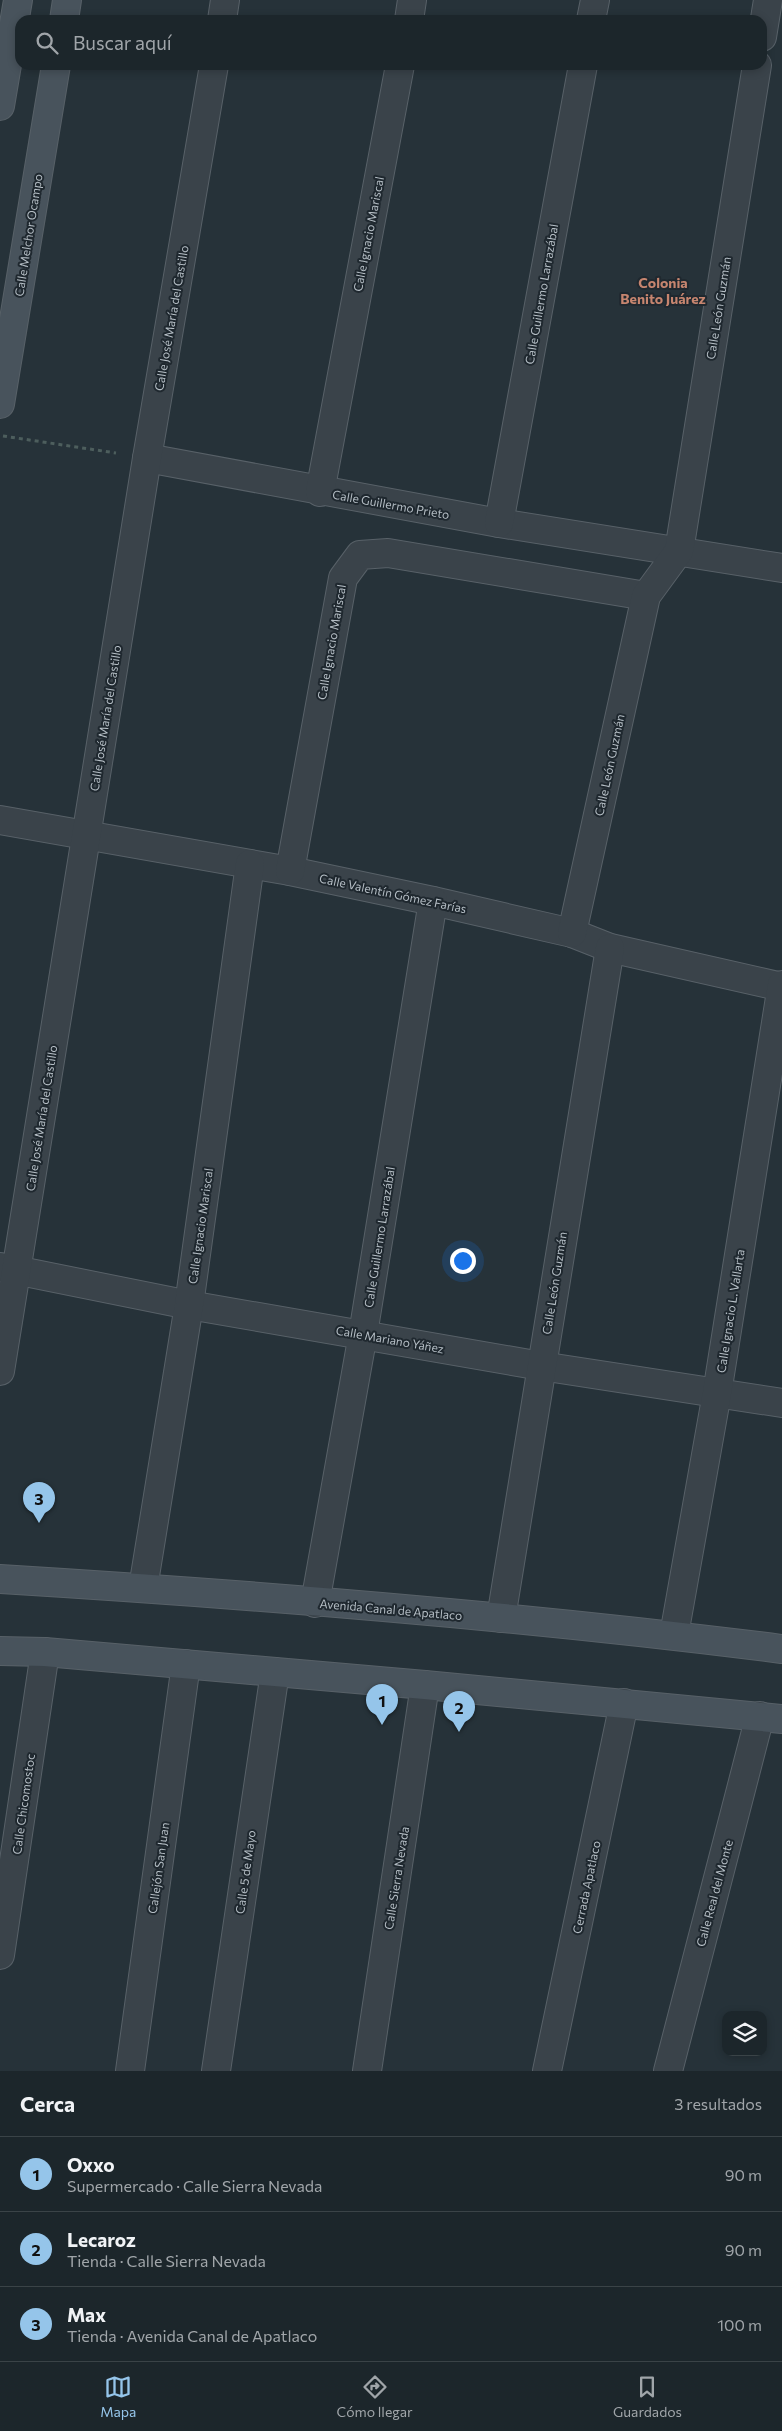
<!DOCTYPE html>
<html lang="es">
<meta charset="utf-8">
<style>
:root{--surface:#1c262b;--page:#252e33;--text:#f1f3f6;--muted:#a0a5a9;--line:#3a4347;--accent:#95c5ea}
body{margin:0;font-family:Commissioner,sans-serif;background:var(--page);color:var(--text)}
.controls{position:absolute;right:15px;bottom:15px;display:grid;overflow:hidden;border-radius:10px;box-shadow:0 2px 8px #0003}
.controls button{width:45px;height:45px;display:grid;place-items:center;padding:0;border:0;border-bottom:1px solid var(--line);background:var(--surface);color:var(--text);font:25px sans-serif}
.you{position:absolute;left:462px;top:1260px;width:18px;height:18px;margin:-12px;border:4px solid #fff;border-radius:50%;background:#1a73e8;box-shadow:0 0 0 8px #1a73e833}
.badge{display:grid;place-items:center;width:32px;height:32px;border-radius:50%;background:var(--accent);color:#111;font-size:16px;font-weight:700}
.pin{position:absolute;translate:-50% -41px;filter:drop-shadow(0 1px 2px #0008)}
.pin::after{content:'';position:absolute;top:26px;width:18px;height:15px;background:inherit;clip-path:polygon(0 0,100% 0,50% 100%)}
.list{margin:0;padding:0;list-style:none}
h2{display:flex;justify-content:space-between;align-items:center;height:65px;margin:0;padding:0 20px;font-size:21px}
h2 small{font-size:16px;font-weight:400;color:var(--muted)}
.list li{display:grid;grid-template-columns:32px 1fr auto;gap:15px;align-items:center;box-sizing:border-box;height:75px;padding:0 20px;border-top:1px solid var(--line)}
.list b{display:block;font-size:19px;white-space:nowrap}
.list p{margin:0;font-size:16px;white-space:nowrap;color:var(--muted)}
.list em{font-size:16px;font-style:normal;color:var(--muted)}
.icon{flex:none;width:28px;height:28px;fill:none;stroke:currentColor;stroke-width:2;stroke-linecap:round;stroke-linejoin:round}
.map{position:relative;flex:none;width:782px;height:2071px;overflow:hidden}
.search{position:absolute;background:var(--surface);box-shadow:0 2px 8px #0003;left:15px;right:15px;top:15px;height:55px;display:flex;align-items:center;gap:12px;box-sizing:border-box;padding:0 18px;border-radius:15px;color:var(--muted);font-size:19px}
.sheet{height:290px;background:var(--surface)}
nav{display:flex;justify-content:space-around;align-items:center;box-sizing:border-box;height:70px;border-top:1px solid var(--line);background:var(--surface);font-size:14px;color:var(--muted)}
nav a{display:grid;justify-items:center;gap:2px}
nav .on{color:var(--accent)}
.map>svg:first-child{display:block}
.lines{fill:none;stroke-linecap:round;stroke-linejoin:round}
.street-casing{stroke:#586168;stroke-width:30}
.secondary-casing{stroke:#586168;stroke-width:30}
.path{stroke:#4d5e5d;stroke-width:3;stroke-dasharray:4 4;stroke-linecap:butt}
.street{stroke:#3a434a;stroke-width:28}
.secondary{stroke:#48535c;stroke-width:28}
.labels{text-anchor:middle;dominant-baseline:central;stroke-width:4;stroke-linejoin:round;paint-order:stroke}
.street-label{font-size:12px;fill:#b5bec5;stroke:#1f282f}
.neighbourhood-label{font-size:14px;font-weight:bold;fill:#c6856f;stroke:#1f282f}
</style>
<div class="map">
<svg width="782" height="2071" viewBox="0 0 782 2071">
<rect width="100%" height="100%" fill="#263239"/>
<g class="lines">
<!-- street casing -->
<g class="street-casing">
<g id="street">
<polyline points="222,20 225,0"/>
<polyline points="409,20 412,0"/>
<polyline points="591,20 595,0"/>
<polyline points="762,37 768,0"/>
<polyline points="147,458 499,523 782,568"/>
<polyline points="320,492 400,65"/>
<polyline points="499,523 583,65"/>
<polyline points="0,820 290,871 433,901 572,933 610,948 782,987"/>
<polyline points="290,871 343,578 360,555 388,553 646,596"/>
<polyline points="572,933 646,596 679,551 757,65"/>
<polyline points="0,1267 189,1305 541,1366 782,1403"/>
<polyline points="0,1371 147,458 214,65"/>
<polyline points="143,1588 189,1305 250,864"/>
<polyline points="315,1603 363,1334 433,901"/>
<polyline points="501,1618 610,948"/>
<polyline points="674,1635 717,1393 782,985"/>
<polyline points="0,1955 45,1652"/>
<polyline points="130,2071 186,1664"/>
<polyline points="216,2071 275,1672"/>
<polyline points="367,2071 425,1685"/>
<polyline points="547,2071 624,1703"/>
<polyline points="668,2071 760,1716"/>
</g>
</g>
<!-- secondary casing -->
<g class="secondary-casing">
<g id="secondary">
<polyline points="64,20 67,0"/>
<polyline points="0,106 18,0"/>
<polyline points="0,404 56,65"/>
<path d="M0,1579C261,1595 523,1616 782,1649"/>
<polyline points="0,1651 45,1652 425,1685 782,1719"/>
</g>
</g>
<!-- path -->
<polyline class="path" points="3,436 116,453"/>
<!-- street -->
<use href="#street" class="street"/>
<!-- secondary -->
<use href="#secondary" class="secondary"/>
</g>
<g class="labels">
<!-- street labels -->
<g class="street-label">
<text transform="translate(368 234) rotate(-79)">Calle Ignacio Mariscal</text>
<text transform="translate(28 235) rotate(-81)">Calle Melchor Ocampo</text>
<text transform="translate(541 294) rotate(-80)">Calle Guillermo Larrazábal</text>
<text transform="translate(718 308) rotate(-81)">Calle León Guzmán</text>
<text transform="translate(171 318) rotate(-80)">Calle José María del Castillo</text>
<text transform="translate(391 504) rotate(10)">Calle Guillermo Prieto</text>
<text transform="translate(331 642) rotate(-80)">Calle Ignacio Mariscal</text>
<text transform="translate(105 718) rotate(-81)">Calle José María del Castillo</text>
<text transform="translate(609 765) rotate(-78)">Calle León Guzmán</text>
<text transform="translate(393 893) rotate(12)">Calle Valentín Gómez Farías</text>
<text transform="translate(41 1118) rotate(-81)">Calle José María del Castillo</text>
<text transform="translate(200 1226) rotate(-82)">Calle Ignacio Mariscal</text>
<text transform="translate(379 1237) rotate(-81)">Calle Guillermo Larrazábal</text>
<text transform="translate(554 1283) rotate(-81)">Calle León Guzmán</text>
<text transform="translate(730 1311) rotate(-81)">Calle Ignacio L. Vallarta</text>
<text transform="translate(390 1339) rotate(10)">Calle Mariano Yáñez</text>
<text transform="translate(391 1609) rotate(5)">Avenida Canal de Apatlaco</text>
<text transform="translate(23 1804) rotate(-82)">Calle Chicomostoc</text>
<text transform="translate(158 1868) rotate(-82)">Callejón San Juan</text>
<text transform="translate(245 1872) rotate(-82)">Calle 5 de Mayo</text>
<text transform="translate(396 1878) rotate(-81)">Calle Sierra Nevada</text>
<text transform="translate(586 1887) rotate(-78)">Cerrada Apatlaco</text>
<text transform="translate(714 1893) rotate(-75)">Calle Real del Monte</text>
</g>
<!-- neighbourhood labels -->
<g class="neighbourhood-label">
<text x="663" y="282">Colonia<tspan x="663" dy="16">Benito Juárez</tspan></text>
</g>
</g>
</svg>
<div class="controls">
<button><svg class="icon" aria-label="layers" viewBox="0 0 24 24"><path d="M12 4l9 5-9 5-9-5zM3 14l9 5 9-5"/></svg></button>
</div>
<div class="you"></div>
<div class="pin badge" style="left:382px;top:1725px">1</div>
<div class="pin badge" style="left:459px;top:1732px">2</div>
<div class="pin badge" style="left:39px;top:1523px">3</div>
<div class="search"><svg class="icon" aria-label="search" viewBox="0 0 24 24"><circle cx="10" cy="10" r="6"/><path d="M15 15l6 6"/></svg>Buscar aquí</div>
</div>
<section class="sheet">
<h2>Cerca<small>3 resultados</small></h2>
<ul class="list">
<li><span class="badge">1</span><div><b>Oxxo</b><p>Supermercado · Calle Sierra Nevada</p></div><em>90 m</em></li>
<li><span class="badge">2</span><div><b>Lecaroz</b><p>Tienda · Calle Sierra Nevada</p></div><em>90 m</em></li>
<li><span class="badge">3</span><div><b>Max</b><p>Tienda · Avenida Canal de Apatlaco</p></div><em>100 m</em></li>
</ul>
</section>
<nav>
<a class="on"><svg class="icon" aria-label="map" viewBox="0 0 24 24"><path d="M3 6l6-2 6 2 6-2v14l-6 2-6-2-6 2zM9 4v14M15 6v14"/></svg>Mapa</a>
<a><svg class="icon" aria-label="directions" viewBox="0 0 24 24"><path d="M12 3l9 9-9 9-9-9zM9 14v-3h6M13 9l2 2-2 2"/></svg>Cómo llegar</a>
<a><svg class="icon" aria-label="saved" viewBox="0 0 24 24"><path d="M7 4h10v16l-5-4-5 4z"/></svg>Guardados</a>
</nav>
